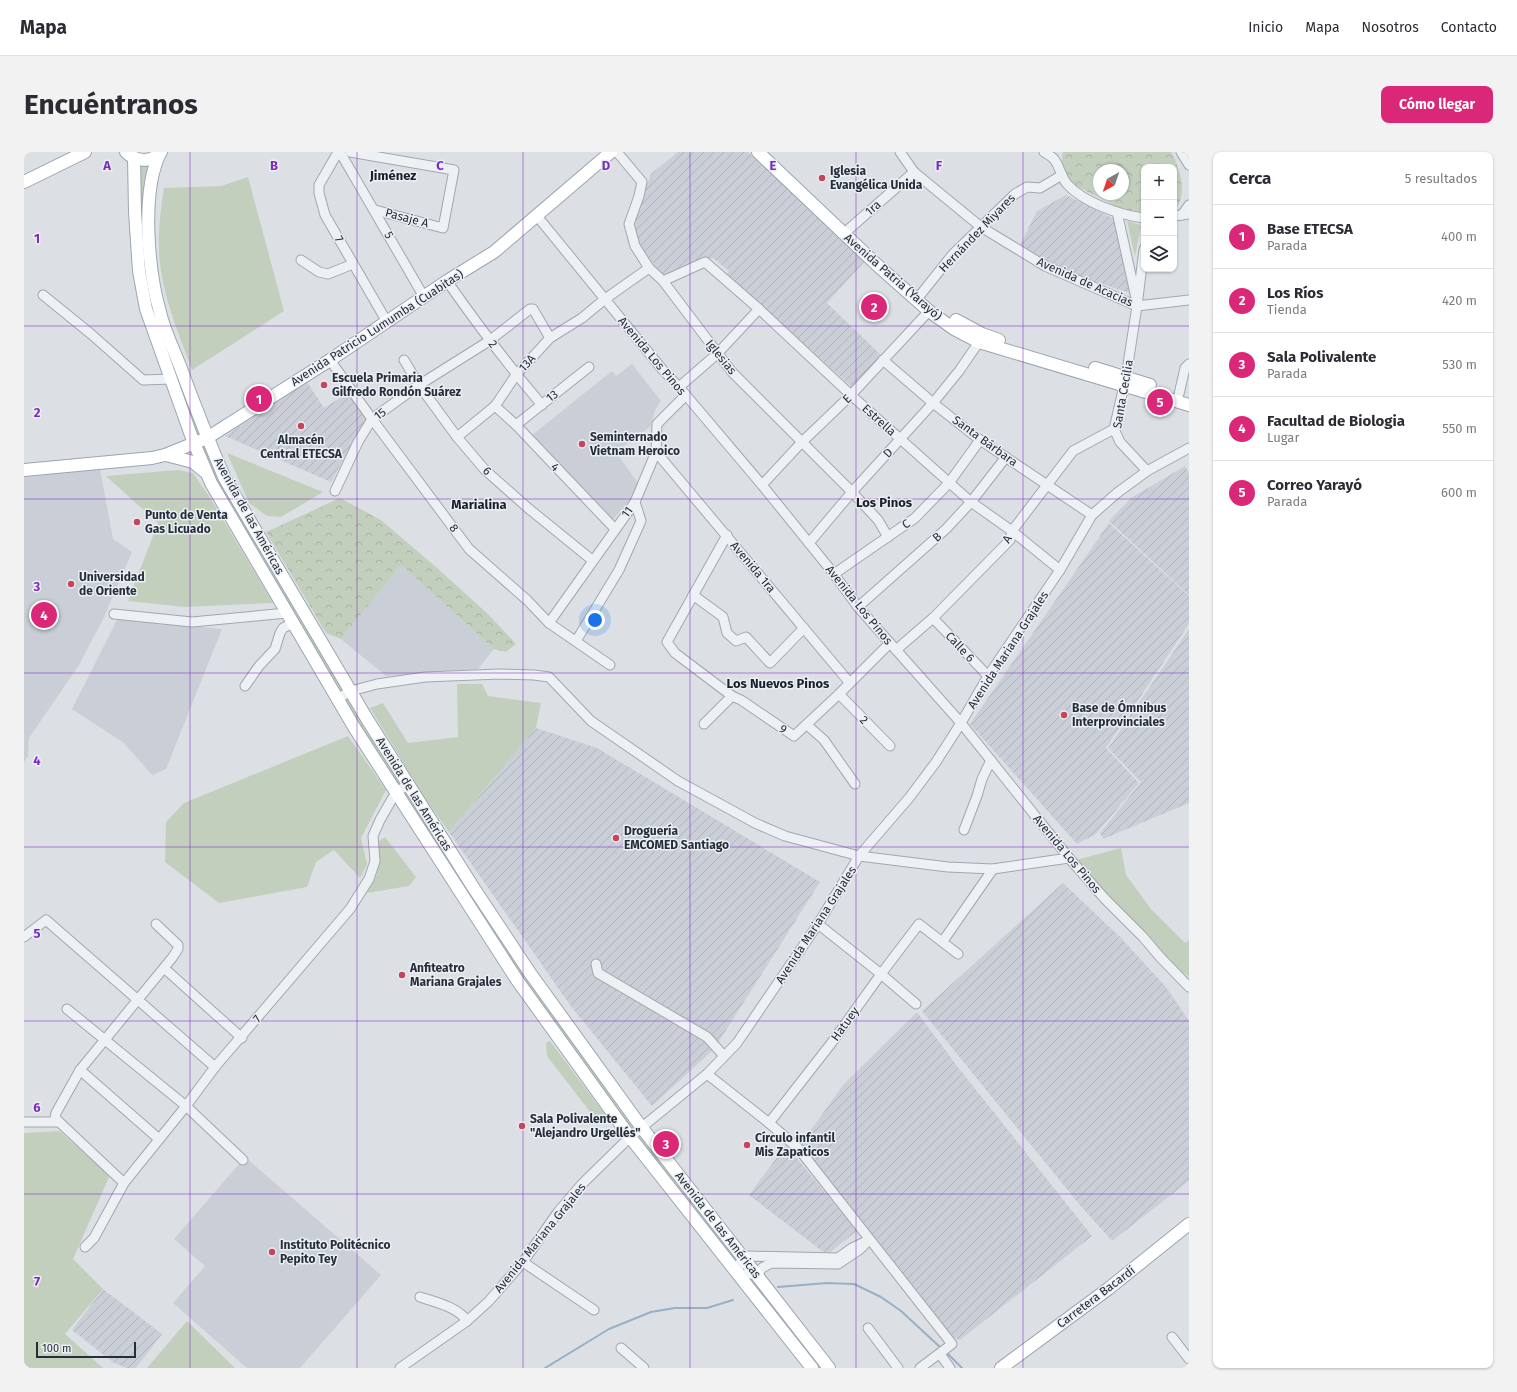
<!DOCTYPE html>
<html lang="es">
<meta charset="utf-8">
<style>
:root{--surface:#fff;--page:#f2f2f3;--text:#2b2b33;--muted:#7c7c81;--line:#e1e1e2;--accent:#db2777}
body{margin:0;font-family:"Fira Sans",sans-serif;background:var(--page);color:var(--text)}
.controls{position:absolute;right:12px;top:12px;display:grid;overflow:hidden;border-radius:8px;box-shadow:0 1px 3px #0004}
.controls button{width:36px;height:36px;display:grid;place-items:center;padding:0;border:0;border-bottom:1px solid var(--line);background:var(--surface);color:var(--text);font:20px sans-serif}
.compass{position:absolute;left:1069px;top:12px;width:36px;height:36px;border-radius:50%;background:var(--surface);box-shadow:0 1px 3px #0004;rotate:220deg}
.scale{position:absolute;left:12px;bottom:10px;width:100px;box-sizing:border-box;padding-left:4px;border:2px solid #272e3b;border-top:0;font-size:11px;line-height:14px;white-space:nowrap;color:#272e3b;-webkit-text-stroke:3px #ebeff3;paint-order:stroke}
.you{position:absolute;left:571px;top:468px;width:14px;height:14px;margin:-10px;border:3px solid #fff;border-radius:50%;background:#1a73e8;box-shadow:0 0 0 6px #1a73e833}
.badge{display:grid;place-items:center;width:26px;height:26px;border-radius:50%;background:var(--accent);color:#fff;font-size:13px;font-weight:700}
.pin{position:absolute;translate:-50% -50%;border:2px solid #fff;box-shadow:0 1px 4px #0006}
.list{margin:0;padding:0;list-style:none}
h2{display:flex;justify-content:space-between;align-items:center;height:52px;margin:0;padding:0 16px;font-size:17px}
h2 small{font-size:13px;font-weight:400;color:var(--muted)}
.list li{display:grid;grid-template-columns:26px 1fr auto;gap:12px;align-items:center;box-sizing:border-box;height:64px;padding:0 16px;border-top:1px solid var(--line)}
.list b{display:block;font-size:15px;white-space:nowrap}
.list p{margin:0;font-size:13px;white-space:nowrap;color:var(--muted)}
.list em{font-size:13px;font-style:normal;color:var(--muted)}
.icon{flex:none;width:22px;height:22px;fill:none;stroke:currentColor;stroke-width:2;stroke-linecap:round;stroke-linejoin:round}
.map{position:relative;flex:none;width:1165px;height:1216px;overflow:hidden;border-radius:8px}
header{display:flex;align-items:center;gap:24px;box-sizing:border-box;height:56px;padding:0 20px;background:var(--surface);border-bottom:1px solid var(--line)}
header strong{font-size:19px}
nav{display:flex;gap:22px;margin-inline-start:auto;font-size:14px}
.intro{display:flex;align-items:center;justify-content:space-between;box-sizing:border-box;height:96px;padding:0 24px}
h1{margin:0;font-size:28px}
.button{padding:10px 18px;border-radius:8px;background:var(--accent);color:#fff;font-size:14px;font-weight:700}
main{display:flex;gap:24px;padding:0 24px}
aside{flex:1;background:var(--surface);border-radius:8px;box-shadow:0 1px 3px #0004}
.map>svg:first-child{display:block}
.built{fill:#cacfd7}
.industrial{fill:url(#industrial-furrows)}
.green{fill:#c2cfbd}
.forest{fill:url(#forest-crowns);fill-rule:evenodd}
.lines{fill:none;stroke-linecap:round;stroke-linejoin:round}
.stream{stroke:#98afc4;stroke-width:2}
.minor-casing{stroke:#a2a7af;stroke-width:11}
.major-casing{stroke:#9ca5b0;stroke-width:14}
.minor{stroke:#eef1f4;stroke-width:9}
.major{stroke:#fff;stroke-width:12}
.grid{fill:none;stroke:#7b2cbf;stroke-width:1;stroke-opacity:0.55}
.poi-dot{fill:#c7455b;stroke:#ebeff3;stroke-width:1.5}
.labels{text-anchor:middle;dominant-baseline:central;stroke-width:3;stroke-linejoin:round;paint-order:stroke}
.poi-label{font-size:12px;font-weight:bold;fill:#272e3b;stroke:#ebeff3;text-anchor:start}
.street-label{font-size:12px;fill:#272e3b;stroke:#ebeff3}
.neighbourhood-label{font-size:13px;font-weight:bold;fill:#19202b;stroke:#ebeff3}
.grid-label{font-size:13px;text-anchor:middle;font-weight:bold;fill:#7b2cbf;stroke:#ebeff3;stroke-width:3;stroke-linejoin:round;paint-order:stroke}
</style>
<header>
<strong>Mapa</strong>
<nav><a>Inicio</a><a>Mapa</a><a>Nosotros</a><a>Contacto</a></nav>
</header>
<div class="intro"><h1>Encuéntranos</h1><a class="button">Cómo llegar</a></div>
<main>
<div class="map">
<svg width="1165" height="1216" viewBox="0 0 1165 1216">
<defs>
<pattern id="industrial-furrows" width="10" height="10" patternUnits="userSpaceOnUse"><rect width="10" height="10" fill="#cacfd7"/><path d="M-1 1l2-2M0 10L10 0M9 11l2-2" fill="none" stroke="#aeb2b9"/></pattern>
<pattern id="forest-crowns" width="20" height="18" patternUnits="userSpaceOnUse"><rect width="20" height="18" fill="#c2cfbd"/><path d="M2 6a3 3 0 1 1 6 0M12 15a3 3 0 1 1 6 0" fill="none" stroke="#a7b2a3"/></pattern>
</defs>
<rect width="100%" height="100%" fill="#dce0e5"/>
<!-- built -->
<g class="built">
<polygon points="608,212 637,249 631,258 627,274 592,300 613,330 610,343 587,370 507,284 588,219 592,224"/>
<polygon points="76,317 89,387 108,400 80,465 55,513 5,586 4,605 0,610 0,325"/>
<polygon points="377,413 470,497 454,517 362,524 317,487"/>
<polygon points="94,466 198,477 142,617 128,623 100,591 48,557"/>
<polygon points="221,1005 357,1123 276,1216 223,1216 149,1151 181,1114 150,1087"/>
</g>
<!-- industrial -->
<g class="industrial">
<polygon points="654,0 724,0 842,108 803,151 858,204 828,235 703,122 705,119 689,106 639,123 615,94 608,73 627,22"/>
<polygon points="1042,43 1090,67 1109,142 1044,121 1025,112 995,95 1013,59"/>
<polygon points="283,230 300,256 327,239 344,264 307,330 201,284"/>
<polygon points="1161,314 1165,321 1165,443 1085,369 1107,346"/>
<polygon points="1085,371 1165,444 1165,472 1082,596 1115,631 1072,682 1053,692 946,572"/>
<polygon points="1165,477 1165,651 1079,687 1076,681 1117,630 1084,596"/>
<polygon points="512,576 573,596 796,730 690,897 628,954 546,853 425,680"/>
<polygon points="1039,731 1096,785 1142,835 1165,869 1165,1029 1088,1089 1055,1052 898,859"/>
<polygon points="893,860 933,914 1068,1084 936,1188 928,1185 776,993 820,932"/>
<polygon points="762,993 833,1079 805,1101 798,1099 725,1043"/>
<polygon points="79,1137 138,1182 112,1216 103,1216 90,1211 48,1178"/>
</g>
<!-- green -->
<g class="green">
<polygon points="126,11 120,37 120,80 124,122 177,283 172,286 126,157 120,119 114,12 120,14"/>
<path d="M224,25L260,159L168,218C154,180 136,138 135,97C134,76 137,56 140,36L197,34Z"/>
<polygon points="1103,69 1117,73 1111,105"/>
<polygon points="180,291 322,539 315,543 192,331 175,294"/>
<polygon points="203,301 299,340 257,365 243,364 225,351"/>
<polygon points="154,318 169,321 185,344 249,451 161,455 104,449 134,371 82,324"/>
<polygon points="433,532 458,532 464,544 517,551 512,576 425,680 402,648 346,556 359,551 384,591 434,585"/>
<polygon points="324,544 379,633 374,636 318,548"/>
<polygon points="324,584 362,638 337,686 343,712 336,726 310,698 292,710 283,735 195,751 141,710 142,670 160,651"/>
<polygon points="382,637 612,975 607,979 510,846 377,641"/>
<polygon points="361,685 392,725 385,734 343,741 353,722 354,690"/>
<polygon points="1097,696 1102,723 1127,757 1161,791 1165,788 1165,825 1152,815 1087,747 1052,708"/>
<polygon points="526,889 585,968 581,970 575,969 570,965 523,904 522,891"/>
<polygon points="35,979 86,1023 49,1107 79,1137 41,1182 79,1216 0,1216 0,981"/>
<polygon points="617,982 714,1107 712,1114 612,986"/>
<polygon points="729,1125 800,1216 792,1216 721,1126"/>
<polygon points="163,1169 211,1216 123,1216"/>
</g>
<!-- forest -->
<g class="forest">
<path d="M1039,0H1147C1156,14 1165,47 1150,57V15H1120V61H1113L1096,57L1047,31L1037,11ZM1075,18H1099V42H1075Z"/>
<polygon points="316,346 357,368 412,415 465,463 492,492 482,500 470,497 377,413 317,487 302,481 242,380"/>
</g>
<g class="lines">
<!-- stream -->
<g class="stream">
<polyline points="754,1135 803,1131 830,1132 857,1145 877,1159 916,1195"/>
<polyline points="924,1202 938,1216"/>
<polyline points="521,1216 585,1177 627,1160 651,1156 683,1156 709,1148"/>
</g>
<!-- minor casing -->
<g class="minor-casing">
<g id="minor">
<polyline points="314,0 295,33 295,41 301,63 363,170"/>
<polyline points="316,0 400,145"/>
<polyline points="326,0 430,18 419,76 351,58"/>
<polyline points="593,0 618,30 615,44 605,72 611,94 625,116 639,129 708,220 828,340 854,368 864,385"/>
<polyline points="876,0 890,20 957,75 1021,114 1113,154 1165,148"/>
<path d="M1020,0C1023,2 1027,4 1030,7C1036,15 1037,25 1043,32C1060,51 1096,63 1120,66"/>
<polyline points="1157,0 1165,13"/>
<polyline points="1093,60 1112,146"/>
<polyline points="1158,63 1165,53"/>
<polyline points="513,64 638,217 655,235 738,333 810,422 834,455 937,571 1045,706 1081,747 1119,785 1136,805 1165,835"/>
<polyline points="1150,64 1165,62"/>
<polyline points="825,77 890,20"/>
<polyline points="1120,97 1113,154 1102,225 1090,277 1096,290 1123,319"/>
<polyline points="277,108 295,120 304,122 329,112"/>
<path d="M423,129C453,172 484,213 518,253"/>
<polyline points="639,129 681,110 735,157 827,243 947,350 988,379 1036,418"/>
<polyline points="897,142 929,102 991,42 1003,35 1016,36 1038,23"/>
<polyline points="19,143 67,182 119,228 147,227"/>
<polyline points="306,208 348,267 445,397 503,448 525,471 586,513"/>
<polyline points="380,208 395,233 433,285 461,318 504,356 568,408"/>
<polyline points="859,208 909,251 956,288 1068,363"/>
<polyline points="655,235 693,202 735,157"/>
<polyline points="1155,242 1161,216 1165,212"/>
<polyline points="471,254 492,273 591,377"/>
<polyline points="492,273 565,215"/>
<polyline points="433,285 471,254 492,223 526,186 558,166 581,147 625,116"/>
<polyline points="632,300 825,530"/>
<polyline points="738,333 777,291 827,243 905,159"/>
<polyline points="311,339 334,290 348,267 395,233 465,189 506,157 509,157 526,186"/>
<polyline points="703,383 643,490 651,501 708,544 717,548 770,584 815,542 866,491"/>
<polyline points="785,391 828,340 909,251 935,219 955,190"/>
<polyline points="810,422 891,366 925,331 956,288"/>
<polyline points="669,443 699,465 703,481 712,489 722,485 746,511 780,476"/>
<polyline points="834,455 922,377 947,350 982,305"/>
<polyline points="90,462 168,470 263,461"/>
<polyline points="909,466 964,524"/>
<polyline points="525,471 611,350 632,300 633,272 661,244"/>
<polyline points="552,489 595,418 617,369 611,350"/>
<polyline points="872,498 909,466 986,388 988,379 1049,299 1090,277"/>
<polyline points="221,534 235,514 251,497 256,481 259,476 269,471"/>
<polyline points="815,542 866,594"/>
<polyline points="313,547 327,539 353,532 401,525 476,522 510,523 525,525 567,569 654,629 731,671 761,684 835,704 924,715 969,717 1045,706"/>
<polyline points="680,572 708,544"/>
<polyline points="783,573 800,588 831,632"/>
<polyline points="940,678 953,644 958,627 967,608"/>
<polyline points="794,772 857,822 892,852"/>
<polyline points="0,785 22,768 191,915"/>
<polyline points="919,789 969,717"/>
<polyline points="572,812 574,821 683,885 700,904"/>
<polyline points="140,816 218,886"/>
<polyline points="43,857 162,954 219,1008"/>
<polyline points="56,918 135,987"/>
<polyline points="683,922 745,971 774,996 928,1192 896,1216"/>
<polyline points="0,970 35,970"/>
<polyline points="745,971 809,889 857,822 895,772 934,802"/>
<polyline points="100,1031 31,966 32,961 56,918 148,806 154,797 154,793 132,772"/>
<polygon points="845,1088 835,1098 814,1112 747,1111 738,1116 734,1122 713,1122 718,1105 722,1104 814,1106 828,1096"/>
<polyline points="61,1095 70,1086 100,1031 162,954 191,915 326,757 345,727 351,709 349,684 356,668 372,640 384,633"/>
<polyline points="499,1110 570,1158"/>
<path d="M396,1145C411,1150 434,1155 443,1169"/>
<polyline points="844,1176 874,1216"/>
<polyline points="1148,1185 1165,1207"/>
<polyline points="597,1196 620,1216"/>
<polyline points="916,1202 926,1216"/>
<polyline points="376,1216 443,1169 465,1149 499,1110 534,1060 558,1032 606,985 683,922 713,891 794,772 835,704 885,646 912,610 937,571 964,524 1036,418 1068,363 1093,341 1123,319 1165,296"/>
</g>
</g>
<!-- major casing -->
<g class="major-casing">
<g id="major">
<path d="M102,0C112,10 127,11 137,0"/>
<polyline points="734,0 852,112 905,159 930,177 955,190 1165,253"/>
<path d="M136,1C117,40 124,118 136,160C140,178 149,196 156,214C170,252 185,290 201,327L343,567L449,735L506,821L618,976L805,1216"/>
<polyline points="110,6 111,60 115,119 122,157 168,286 187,331 330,575 493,828 606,985 788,1216"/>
<polyline points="0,30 61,0"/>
<polyline points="932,168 958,182 975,188"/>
<polyline points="1071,216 1126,233"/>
<polyline points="142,303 169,310 180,319"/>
<polyline points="0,318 128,306 141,303 183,286 306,208 423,129 470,100 587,0"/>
<polyline points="977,1216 1084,1137 1165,1072"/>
</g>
</g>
<!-- minor -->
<use href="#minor" class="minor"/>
<!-- major -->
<use href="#major" class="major"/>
</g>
<!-- grid -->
<path class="grid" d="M166,0V1216M333,0V1216M499,0V1216M666,0V1216M832,0V1216M999,0V1216M0,174H1165M0,347H1165M0,521H1165M0,695H1165M0,869H1165M0,1042H1165"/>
<!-- markers -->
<g class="poi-dot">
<circle cx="798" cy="26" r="4"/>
<circle cx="300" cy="233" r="4"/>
<circle cx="277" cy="274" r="4"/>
<circle cx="558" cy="292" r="4"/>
<circle cx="113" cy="370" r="4"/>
<circle cx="47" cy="432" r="4"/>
<circle cx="1040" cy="563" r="4"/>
<circle cx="592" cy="686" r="4"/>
<circle cx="378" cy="823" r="4"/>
<circle cx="498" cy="974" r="4"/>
<circle cx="723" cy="993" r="4"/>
<circle cx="248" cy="1100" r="4"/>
</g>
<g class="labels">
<!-- poi labels -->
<g class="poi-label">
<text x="806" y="19">Iglesia<tspan x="806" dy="14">Evangélica Unida</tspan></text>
<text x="308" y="226">Escuela Primaria<tspan x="308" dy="14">Gilfredo Rondón Suárez</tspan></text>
<text x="566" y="285">Seminternado<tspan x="566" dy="14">Vietnam Heroico</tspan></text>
<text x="277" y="288" text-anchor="middle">Almacén<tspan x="277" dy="14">Central ETECSA</tspan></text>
<text x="121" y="363">Punto de Venta<tspan x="121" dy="14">Gas Licuado</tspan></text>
<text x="55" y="425">Universidad<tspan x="55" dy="14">de Oriente</tspan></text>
<text x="1048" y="556">Base de Ómnibus<tspan x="1048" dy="14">Interprovinciales</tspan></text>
<text x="600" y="679">Droguería<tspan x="600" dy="14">EMCOMED Santiago</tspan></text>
<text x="386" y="816">Anfiteatro<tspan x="386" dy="14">Mariana Grajales</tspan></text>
<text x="506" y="967">Sala Polivalente<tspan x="506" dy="14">"Alejandro Urgellés"</tspan></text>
<text x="731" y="986">Círculo infantil<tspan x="731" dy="14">Mis Zapaticos</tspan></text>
<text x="256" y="1093">Instituto Politécnico<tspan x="256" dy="14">Pepito Tey</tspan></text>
</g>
<!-- street labels -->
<g class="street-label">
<text transform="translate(849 56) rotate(-41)">1ra</text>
<text transform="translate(383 66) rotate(15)">Pasaje A</text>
<text transform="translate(953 81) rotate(-46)">Hernández Miyares</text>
<text transform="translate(365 83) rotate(60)">5</text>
<text transform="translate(315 87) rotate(60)">7</text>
<text transform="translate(869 125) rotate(41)">Avenida Patria (Yarayó)</text>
<text transform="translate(1061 130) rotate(24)">Avenida de Acacias</text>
<text transform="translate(353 176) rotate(-33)">Avenida Patricio Lumumba (Cuabitas)</text>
<text transform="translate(469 192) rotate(53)">2</text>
<text transform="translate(628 204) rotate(50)">Avenida Los Pinos</text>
<text transform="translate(697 205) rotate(51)">Iglesias</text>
<text transform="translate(503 211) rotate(-48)">13A</text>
<text transform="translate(1099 242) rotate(-80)">Santa Cecilia</text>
<text transform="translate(528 244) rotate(-38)">13</text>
<text transform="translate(823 247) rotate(-44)">E</text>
<text transform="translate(356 262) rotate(-38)">15</text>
<text transform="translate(855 268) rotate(42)">Estrella</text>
<text transform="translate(961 289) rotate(36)">Santa Bárbara</text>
<text transform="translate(864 301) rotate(-47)">D</text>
<text transform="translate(531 315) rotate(47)">4</text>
<text transform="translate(463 319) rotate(45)">6</text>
<text transform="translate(603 360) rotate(-54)">11</text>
<text transform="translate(225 364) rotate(61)">Avenida de las Américas</text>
<text transform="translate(882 372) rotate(-35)">C</text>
<text transform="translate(430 376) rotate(53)">8</text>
<text transform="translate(913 385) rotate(-42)">B</text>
<text transform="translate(983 387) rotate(-59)">A</text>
<text transform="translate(729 415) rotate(50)">Avenida 1ra</text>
<text transform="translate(835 453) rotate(51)">Avenida Los Pinos</text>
<text transform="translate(936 495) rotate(47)">Calle 6</text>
<text transform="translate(984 498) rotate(-57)">Avenida Mariana Grajales</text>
<text transform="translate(840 568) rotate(45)">2</text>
<text transform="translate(759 577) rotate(33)">9</text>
<text transform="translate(390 642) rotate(58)">Avenida de las Américas</text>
<text transform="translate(1043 702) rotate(50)">Avenida Los Pinos</text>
<text transform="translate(792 773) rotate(-57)">Avenida Mariana Grajales</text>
<text transform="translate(233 867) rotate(-51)">7</text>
<text transform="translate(821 872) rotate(-54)">Hatuey</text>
<text transform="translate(694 1073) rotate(52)">Avenida de las Américas</text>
<text transform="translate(516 1086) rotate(-51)">Avenida Mariana Grajales</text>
<text transform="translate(1072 1145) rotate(-37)">Carretera Bacardí</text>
</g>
<!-- neighbourhood labels -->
<g class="neighbourhood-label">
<text x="369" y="23">Jiménez</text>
<text x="860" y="350">Los Pinos</text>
<text x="455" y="352">Marialina</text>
<text x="754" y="531">Los Nuevos Pinos</text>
</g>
</g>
<g class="grid-label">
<text x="83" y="18">A</text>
<text x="250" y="18">B</text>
<text x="416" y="18">C</text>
<text x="582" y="18">D</text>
<text x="749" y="18">E</text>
<text x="915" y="18">F</text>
<text x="13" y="91">1</text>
<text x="13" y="265">2</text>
<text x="13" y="439">3</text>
<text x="13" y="613">4</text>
<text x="13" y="786">5</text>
<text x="13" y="960">6</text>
<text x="13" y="1134">7</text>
</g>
</svg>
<div class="controls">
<button>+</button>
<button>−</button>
<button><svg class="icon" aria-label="layers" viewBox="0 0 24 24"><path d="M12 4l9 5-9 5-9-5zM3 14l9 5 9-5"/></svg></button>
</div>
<svg class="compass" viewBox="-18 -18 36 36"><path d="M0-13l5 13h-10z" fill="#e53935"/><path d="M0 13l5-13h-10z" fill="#7c7c81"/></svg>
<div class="scale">100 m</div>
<div class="you"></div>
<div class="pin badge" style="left:235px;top:247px">1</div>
<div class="pin badge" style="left:850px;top:155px">2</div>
<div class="pin badge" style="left:642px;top:992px">3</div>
<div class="pin badge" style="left:20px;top:463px">4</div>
<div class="pin badge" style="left:1136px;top:250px">5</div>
</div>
<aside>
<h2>Cerca<small>5 resultados</small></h2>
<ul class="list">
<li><span class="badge">1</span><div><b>Base ETECSA</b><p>Parada</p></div><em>400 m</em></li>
<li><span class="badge">2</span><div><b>Los Ríos</b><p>Tienda</p></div><em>420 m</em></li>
<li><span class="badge">3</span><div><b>Sala Polivalente</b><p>Parada</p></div><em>530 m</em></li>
<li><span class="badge">4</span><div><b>Facultad de Biologia</b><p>Lugar</p></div><em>550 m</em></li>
<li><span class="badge">5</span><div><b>Correo Yarayó</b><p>Parada</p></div><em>600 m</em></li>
</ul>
</aside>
</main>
